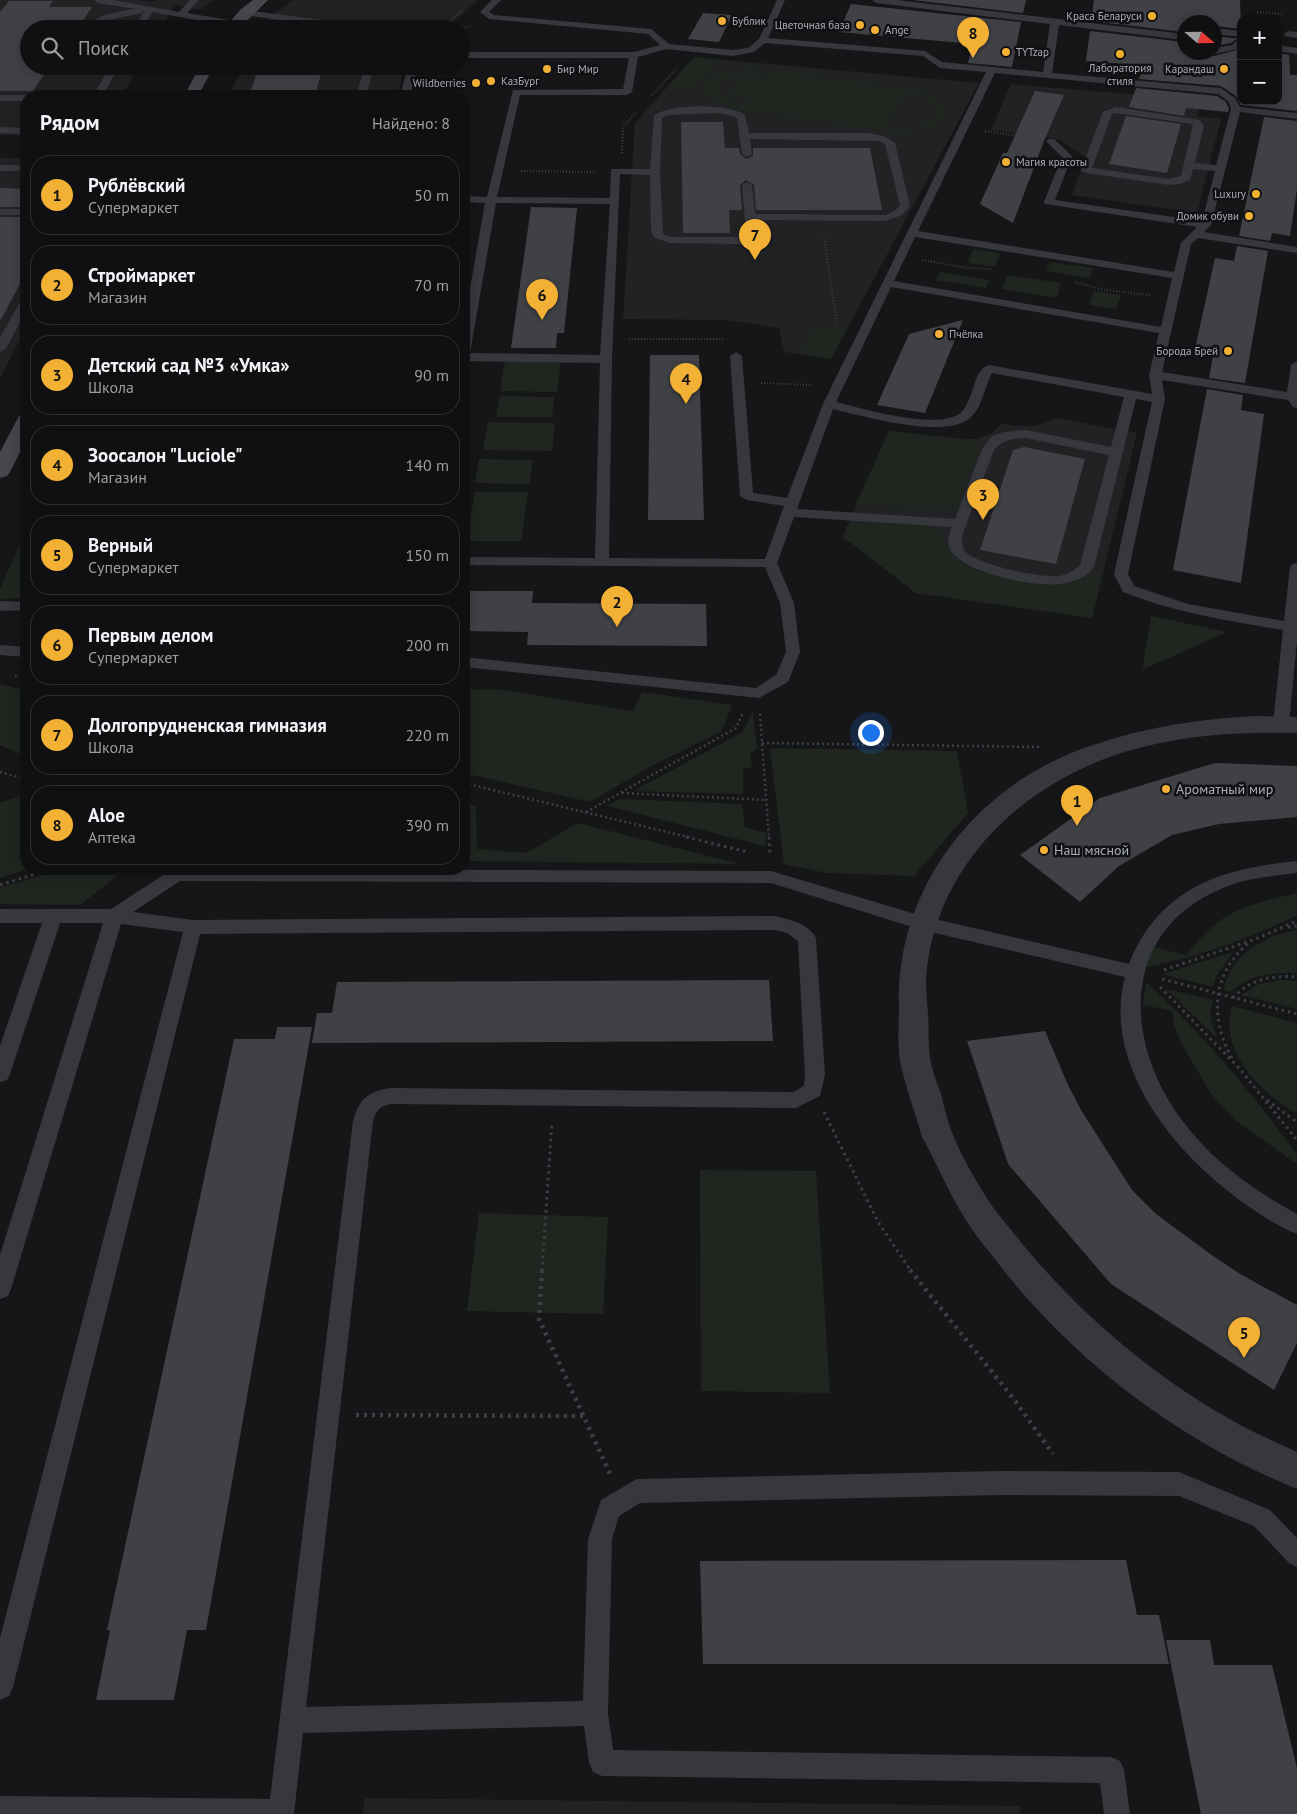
<!DOCTYPE html>
<html lang="ru">
<meta charset="utf-8">
<style>
:root{--surface:#101012;--page:#19191b;--text:#f1f3f6;--muted:#9c9d9f;--line:#303032;--accent:#f2b134}
body{margin:0;font-family:"PT Sans",sans-serif;background:var(--page);color:var(--text)}
.controls{position:absolute;right:15px;top:15px;display:grid;overflow:hidden;border-radius:10px;box-shadow:0 2px 12px #0003}
.controls button{width:45px;height:45px;display:grid;place-items:center;padding:0;border:0;border-bottom:1px solid var(--line);background:var(--surface);color:var(--text);font:25px sans-serif}
.compass{position:absolute;left:1177px;top:15px;width:45px;height:45px;border-radius:50%;background:var(--surface);box-shadow:0 2px 12px #0003;rotate:110deg}
.you{position:absolute;left:870px;top:732px;width:18px;height:18px;margin:-12px;border:4px solid #fff;border-radius:50%;background:#1a73e8;box-shadow:0 0 0 8px #1a73e833}
.badge{display:grid;place-items:center;width:32px;height:32px;border-radius:50%;background:var(--accent);color:#111;font-size:16px;font-weight:700}
.pin{position:absolute;translate:-50% -41px;filter:drop-shadow(0 1px 2px #0008)}
.pin::after{content:'';position:absolute;top:26px;width:18px;height:15px;background:inherit;clip-path:polygon(0 0,100% 0,50% 100%)}
.list{margin:0;padding:0;list-style:none}
h2{display:flex;justify-content:space-between;align-items:center;height:65px;margin:0;padding:0 20px;font-size:21px}
h2 small{font-size:16px;font-weight:400;color:var(--muted)}
.list li{display:grid;grid-template-columns:32px 1fr auto;gap:15px;align-items:center;box-sizing:border-box;height:80px;margin:0 10px 10px;padding:0 10px;border:1px solid var(--line);border-radius:20px}
.list b{display:block;font-size:19px;white-space:nowrap}
.list p{margin:0;font-size:16px;white-space:nowrap;color:var(--muted)}
.list em{font-size:16px;font-style:normal;color:var(--muted)}
.icon{flex:none;width:28px;height:28px;fill:none;stroke:currentColor;stroke-width:2;stroke-linecap:round;stroke-linejoin:round}
.map{position:relative;flex:none;width:1297px;height:1814px;overflow:hidden}
.search{position:absolute;background:var(--surface);box-shadow:0 2px 12px #0003;left:20px;top:20px;width:450px;height:55px;display:flex;align-items:center;gap:12px;box-sizing:border-box;padding:0 18px;border-radius:28px;color:var(--muted);font-size:19px}
.panel{position:absolute;background:var(--surface);box-shadow:0 2px 12px #0003;left:20px;top:90px;width:450px;height:785px;border-radius:20px}
.map>svg:first-child{display:block}
.built{fill:#222225}
.green{fill:#1e261f;fill-rule:evenodd}
.building{fill:#404145}
.lines{fill:none;stroke-linecap:round;stroke-linejoin:round}
.path-far3{stroke:#3d3f44;stroke-width:2;stroke-dasharray:1 2;stroke-linecap:butt}
.path-far2{stroke:#3d3f44;stroke-width:2.5;stroke-dasharray:2 3;stroke-linecap:butt}
.path-far1{stroke:#3d3f44;stroke-width:3;stroke-dasharray:2.5 4;stroke-linecap:butt}
.path{stroke:#3d3f44;stroke-width:4.5;stroke-dasharray:3 5;stroke-linecap:butt}
.service{fill:#37383d;fill-rule:evenodd}
.minor{fill:#37383d;fill-rule:evenodd}
.secondary{fill:#45474d;fill-rule:evenodd}
.poi-dot{fill:#f2b134;stroke:#111113;stroke-width:2}
.labels{text-anchor:middle;dominant-baseline:central;stroke-width:5;stroke-linejoin:round;paint-order:stroke}
.far-poi-label{font-size:11px;fill:#a8adb8;stroke:#111113;text-anchor:end}
.poi-label{font-size:14px;fill:#a8adb8;stroke:#111113;text-anchor:start}
</style>
<div class="map">
<svg width="1297" height="1814" viewBox="0 0 1297 1814">
<rect width="100%" height="100%" fill="#161618"/>
<!-- built -->
<g class="built">
<polygon points="0,0 139,0 154,2 156,0 214,0 199,10 174,5 161,29 29,29 29,66 139,66 122,96 26,96 26,135 0,135"/>
<polygon points="293,0 478,0 445,29 263,29 272,15"/>
<polygon points="694,57 979,83 831,359 784,352 779,328 727,320 623,319 635,123"/>
<polygon points="243,66 405,66 397,96 229,96"/>
<polygon points="1011,84 1150,96 1200,103 1197,116 1221,119 1197,213 1072,195 1085,157 1058,139 991,130"/>
<polygon points="0,158 26,158 26,328 0,378"/>
<polygon points="1056,418 1137,433 1092,618 916,593 843,537 889,431 966,439 976,439 992,433 1002,423 1014,426 1035,426"/>
<polygon points="365,1798 1019,1806 1020,1814 363,1814"/>
</g>
<!-- green -->
<g class="green">
<polygon points="694,57 720,60 693,91 667,87"/>
<path d="M749,68L770,69L920,91C963,105 951,127 913,132C889,134 865,128 841,125C805,119 768,114 732,108L714,101L704,93V83C715,71 733,69 749,68ZM759,74H768L744,104L730,100L721,93L720,86C729,74 746,74 759,74ZM906,94L924,99L935,106V115C924,128 902,127 886,125Z"/>
<polygon points="740,76 762,79 748,97 726,94"/>
<polygon points="973,249 1000,253 995,267 968,263"/>
<polygon points="1050,262 1093,268 1090,278 1046,271"/>
<polygon points="940,272 989,280 986,288 936,280"/>
<polygon points="1007,275 1061,283 1057,298 1002,289"/>
<polygon points="1094,291 1121,295 1116,309 1089,305"/>
<polygon points="813,328 847,328 831,359 801,355"/>
<polygon points="505,361 561,361 557,392 500,391"/>
<polygon points="500,396 554,397 552,417 496,417"/>
<polygon points="488,422 555,423 552,451 483,450"/>
<polygon points="889,431 981,442 957,510 855,506"/>
<polygon points="479,459 533,460 529,484 475,483"/>
<polygon points="475,492 528,492 521,541 466,541"/>
<path d="M848,523L928,525C949,531 941,540 952,554C958,561 966,566 974,570L1045,585L1075,582L1092,574L1102,576L1092,618L916,593L843,537Z"/>
<polygon points="26,531 26,598 0,599 0,589"/>
<polygon points="1151,616 1227,632 1142,670"/>
<polygon points="0,684 26,691 26,757 0,745"/>
<polygon points="464,689 503,690 633,711 642,692 732,705 722,731 651,766 590,802 464,773"/>
<polygon points="753,711 757,749 750,754 752,767 743,769 743,794 633,791 743,732"/>
<polygon points="770,748 957,751 968,813 914,876 826,873 784,864"/>
<polygon points="23,795 26,795 26,869 29,869 0,878 0,803"/>
<polygon points="620,799 742,804 745,827 766,833 765,846 607,806"/>
<polygon points="464,803 476,806 477,849 526,853 578,823 740,864 464,861"/>
<polygon points="63,869 126,869 80,905 0,904 0,888"/>
<path d="M1297,893V915C1249,939 1199,957 1146,967L1153,947L1186,955C1223,909 1242,907 1297,893Z"/>
<path d="M1297,930V974C1273,971 1248,975 1231,992L1224,990C1229,955 1265,936 1297,930Z"/>
<polygon points="1233,952 1216,977 1213,987 1162,974"/>
<polygon points="1281,980 1297,981 1297,1009 1241,995 1259,984"/>
<path d="M1146,982C1203,1034 1251,1092 1297,1154V1164L1235,1120L1211,1094L1181,1043L1174,1024L1173,1011L1143,1005Z"/>
<path d="M1166,989L1213,1000C1208,1016 1212,1025 1218,1039Z"/>
<path d="M1232,1006L1297,1023V1114C1260,1091 1219,1054 1232,1006Z"/>
<polygon points="700,1170 816,1171 830,1393 701,1391"/>
<polygon points="479,1213 608,1217 603,1314 467,1311"/>
</g>
<!-- building -->
<g class="building">
<polygon points="913,0 1026,0 1023,13"/>
<polygon points="1094,0 1240,0 1241,29 1214,26 1214,22 1184,22 1184,32 1091,21"/>
<polygon points="9,1 53,1 49,7 92,7 77,29 29,29 29,66 50,66 33,91 0,91 0,12"/>
<polygon points="851,4 1021,22 1012,67 968,63 973,44 839,32"/>
<polygon points="703,13 732,15 719,42 688,39"/>
<polygon points="1090,31 1184,42 1184,52 1209,52 1214,56 1241,49 1241,101 1278,101 1278,53 1289,55 1290,75 1297,75 1297,111 1241,105 1236,96 1221,86 1139,79 1142,70 1123,69 1124,64 1086,61"/>
<polygon points="1214,36 1241,39 1235,40 1231,43 1214,46"/>
<polygon points="259,66 323,66 315,96 249,96"/>
<polygon points="1136,88 1217,96 1226,102 1229,109 1228,112 1186,108 1184,116 1129,107"/>
<polygon points="1035,91 1064,95 1044,141 1013,223 980,204 1003,153 1007,153"/>
<polygon points="1126,116 1181,124 1167,173 1109,164"/>
<polygon points="1264,117 1297,121 1297,189 1290,236 1272,233 1270,241 1239,236"/>
<polygon points="681,122 723,122 725,148 739,148 740,154 746,159 753,156 753,148 870,148 882,210 756,210 754,185 746,180 740,185 742,210 729,210 730,233 683,233"/>
<polygon points="0,188 26,189 26,207 0,207"/>
<polygon points="531,207 577,208 564,333 557,333 556,348 511,348"/>
<polygon points="0,217 26,217 26,273 0,321"/>
<polygon points="1237,246 1268,251 1245,383 1209,378 1213,356 1194,353 1215,258 1234,261"/>
<polygon points="963,320 925,413 877,405 909,334"/>
<polygon points="650,355 699,355 704,520 648,520"/>
<polygon points="1207,389 1243,395 1241,410 1264,414 1241,583 1173,570"/>
<polygon points="1024,447 1085,459 1056,564 980,550 1013,450"/>
<polygon points="464,591 533,591 532,603 706,604 707,646 527,645 528,632 464,631"/>
<polygon points="1215,763 1297,766 1297,817 1219,824 1172,835 1119,866 1080,902 1020,855 1100,798"/>
<polygon points="769,980 773,1041 312,1043 317,1013 332,1013 337,982"/>
<polygon points="277,1027 312,1027 206,1630 187,1630 174,1700 96,1700 110,1630 107,1630 234,1039 275,1039"/>
<polygon points="1045,1031 1068,1085 1081,1110 1132,1190 1156,1214 1213,1256 1240,1274 1297,1305 1297,1343 1274,1390 1111,1284 1008,1164 967,1041"/>
<polygon points="1126,1560 1137,1615 1159,1615 1169,1664 703,1664 700,1561"/>
<polygon points="1166,1640 1210,1640 1214,1665 1272,1665 1297,1768 1297,1814 1201,1814"/>
</g>
<g class="lines">
<!-- path-far3 -->
<g class="path-far3">
<polyline points="1257,12 1282,14"/>
<polyline points="391,25 394,23 438,29"/>
<polyline points="441,29 463,10"/>
<polyline points="461,29 471,25"/>
<polyline points="652,95 677,68"/>
<polyline points="985,131 1031,138"/>
<polyline points="622,153 623,127 636,112"/>
<polyline points="521,171 595,172"/>
<polyline points="824,238 837,323"/>
<polyline points="922,260 968,268 993,269"/>
<polyline points="1075,282 1105,290 1150,295"/>
<polyline points="629,339 723,339"/>
<polyline points="761,383 812,385"/>
</g>
<!-- path-far2 -->
<g class="path-far2">
<polyline points="15,676 26,678"/>
<polyline points="760,714 769,838"/>
<polyline points="762,743 1042,747"/>
<polyline points="0,772 26,779"/>
<polyline points="464,783 692,838"/>
<polyline points="622,793 766,800"/>
<polyline points="586,812 736,728 743,713"/>
</g>
<!-- path-far1 -->
<g class="path-far1">
<polyline points="686,837 748,852"/>
<polyline points="769,837 770,855"/>
<polyline points="0,885 51,869"/>
<polyline points="1288,927 1297,926"/>
<polyline points="1164,970 1253,940 1297,921"/>
<polyline points="1162,979 1297,1014"/>
<polyline points="1160,987 1239,1068 1297,1140"/>
<path d="M1233,998C1249,979 1273,975 1297,977"/>
<path d="M1232,1058C1209,1018 1212,972 1250,942"/>
<polyline points="1267,1100 1297,1122"/>
<polyline points="824,1112 878,1222 911,1271"/>
<polyline points="542,1271 552,1122"/>
</g>
<!-- path -->
<g class="path">
<polyline points="542,1270 539,1319 610,1474"/>
<polyline points="910,1270 1013,1398 1053,1454"/>
<polyline points="356,1415 583,1416"/>
</g>
<!-- service -->
<g class="service">
<path d="M94,0H113L179,12L190,0H199L187,13L235,21L239,24L235,27L152,12L142,29H133L144,11L143,10L142,13L108,20L93,29H84C97,14 117,12 135,9L98,3Z"/>
<path d="M492,0H501L489,12L494,15L651,29L669,44L733,50L748,48L759,39L777,0H785L768,38L925,51L942,62L1043,72L1050,24L876,3L872,0H897L1184,34V40L1059,25L1052,73L1221,88L1235,98L1240,107L1297,113V119L1240,112L1211,225L1204,232L1297,247V253L1198,238L1191,244L1162,372L1287,392L1291,365L1297,361V408L1293,407L1288,400L1162,380L1165,399L1128,574L1134,586L1188,604L1284,621L1290,567L1292,564L1297,563V641L1289,724L1287,728L1281,729L1275,728L1273,724L1283,630C1229,621 1175,613 1123,592L1114,574L1152,402L1136,399L1094,567C1087,578 1073,582 1060,584C1036,588 960,572 950,549C946,541 949,534 952,527L794,517L777,563L794,603L800,652L788,682L759,698L464,667V657L756,688L776,675L786,652L780,603L765,567L464,565V557L595,558L600,363L464,361V322L485,203L464,202V196L487,197L513,90L623,89L629,58H461V52H634L660,45L648,34L489,19L480,12ZM765,43L923,56L940,68L986,72L823,404L787,498L753,493L742,356L736,352L730,356L740,496L747,500L784,506L765,559L609,558L612,359L620,174L650,175L651,232L655,238L670,243L741,244L751,241L756,234V220L886,221L902,215L910,206L895,143L884,136L868,133H749L745,115C726,103 673,104 654,115L650,169H611L610,198L497,197L520,95H627L632,92L638,57L666,49L733,56L754,52ZM995,73L1218,94L1228,101L1231,109L1216,165L1195,163L1204,126L1200,120L1116,107L1103,112L1081,170L1086,173L1169,185L1181,184L1190,180L1193,169L1215,171L1202,221L1055,200L1072,156L1054,139H1048L1046,141L1062,157L1044,202L1045,204L1197,227L1181,243L1174,272L918,231ZM718,113L733,116L737,118L742,154L747,157L752,154L750,139L878,141L885,144L900,205L894,211L885,215L755,214L752,185L747,182L742,185L746,234L743,237H671L663,234L660,172L662,118L668,115ZM1116,113L1193,124L1181,176L1169,179L1092,168L1112,114ZM496,203L610,204L600,355L470,353ZM915,237L1172,278L1161,327L894,281ZM891,287L1159,333L1149,375L1152,394L989,365C976,369 975,386 970,397C967,404 964,412 957,415C933,429 864,409 836,402ZM992,373L1124,397L1111,447L1025,430L1004,432L992,436L982,449L955,519L797,509L833,409C863,416 945,440 970,418C983,407 984,387 992,373ZM1025,438L1109,455L1080,565C1074,570 1067,575 1059,576C1041,578 976,565 965,551C962,547 962,541 962,536L994,450C1004,439 1011,439 1025,438Z"/>
<polygon points="245,10 371,26 375,29 348,29 242,15 241,13"/>
<polygon points="1214,28 1241,31 1241,37 1214,34"/>
<polygon points="1288,31 1297,32 1297,38 1285,36 1284,34"/>
<polygon points="1236,41 1241,41 1241,46 1238,49 1214,54 1211,52 1214,52 1214,48 1232,45"/>
<polygon points="1278,45 1297,48 1297,54 1278,51"/>
<polygon points="110,66 119,66 103,96 93,96"/>
<polygon points="365,66 374,66 366,96 356,96"/>
<polygon points="408,66 418,66 410,96 400,96"/>
<polygon points="0,95 26,95 30,96 26,96 26,101 0,101"/>
<polygon points="0,127 26,128 26,134 0,133"/>
<rect x="0" y="165" width="26" height="6"/>
<rect x="0" y="209" width="26" height="6"/>
<polygon points="26,299 26,312 6,348 0,352 0,338 20,302"/>
<polygon points="0,601 26,602 26,610 0,611"/>
<polygon points="0,645 26,647 26,657 0,655"/>
<path d="M1297,861V873C1272,876 1246,878 1223,888C1120,930 1123,1040 1181,1119C1211,1160 1253,1190 1297,1214V1234C1281,1228 1265,1218 1251,1208C1180,1160 1101,1069 1125,977L922,930L771,883L180,881L133,912L193,920L775,916C790,920 808,923 816,938L825,1075L820,1096L796,1108L391,1104C380,1106 376,1110 373,1121L306,1707L583,1701L588,1539L601,1500L637,1479L999,1471L1179,1472L1270,1510L1297,1538V1567L1289,1563L1254,1526L1179,1496L999,1495L640,1503L619,1516L612,1539L608,1713L613,1750L1111,1757L1120,1761L1124,1770L1130,1814H1104L1100,1783L602,1776L593,1772L589,1763L584,1726L303,1733L294,1814H0V1796L270,1799L353,1121C360,1098 367,1092 391,1088L793,1092L804,1086L805,1075L798,941L787,933L775,930L200,934L13,1687L9,1696L0,1700V1638L183,932L121,924L11,1289L8,1296L0,1299V1255L103,923H60L10,1074L7,1080L0,1082V1046L42,923H0V909H111L171,870L177,869L771,871L922,916L1129,964C1159,888 1222,868 1297,861Z"/>
</g>
<!-- minor -->
<path class="minor" d="M1257,716L1297,717V733C1244,732 1191,734 1139,748C1030,776 934,862 926,979C926,990 927,1002 928,1013C929,1028 928,1044 930,1058C932,1069 936,1081 940,1091C944,1105 947,1121 953,1135C961,1155 976,1181 988,1200C995,1211 1004,1221 1012,1231C1074,1310 1153,1377 1240,1425C1259,1435 1278,1443 1297,1452V1489C1177,1440 1069,1358 991,1254C982,1243 973,1232 966,1220C951,1197 940,1171 927,1146L922,1137C915,1112 905,1086 900,1061C897,1044 899,1025 899,1008C895,887 977,784 1090,746C1144,727 1199,719 1257,716Z"/>
<!-- secondary -->
<g class="secondary">
<polygon points="253,0 268,0 239,29 224,29 240,10"/>
<polygon points="200,66 214,66 198,96 184,96"/>
<polygon points="26,414 26,440 10,472 7,476 0,478 0,452 19,416"/>
</g>
</g>
<!-- markers -->
<g class="poi-dot">
<circle cx="1152" cy="16" r="5"/>
<circle cx="722" cy="21" r="5"/>
<circle cx="860" cy="25" r="5"/>
<circle cx="875" cy="30" r="5"/>
<circle cx="1006" cy="52" r="5"/>
<circle cx="1120" cy="54" r="5"/>
<circle cx="547" cy="69" r="5"/>
<circle cx="1224" cy="69" r="5"/>
<circle cx="491" cy="81" r="5"/>
<circle cx="476" cy="83" r="5"/>
<circle cx="1006" cy="162" r="5"/>
<circle cx="1256" cy="194" r="5"/>
<circle cx="1249" cy="216" r="5"/>
<circle cx="939" cy="334" r="5"/>
<circle cx="1228" cy="351" r="5"/>
<circle cx="1166" cy="789" r="5"/>
<circle cx="1044" cy="850" r="5"/>
</g>
<g class="labels">
<!-- far-poi labels -->
<g class="far-poi-label">
<text x="1142" y="16">Краса Беларуси</text>
<text x="732" y="21" text-anchor="start">Бублик</text>
<text x="850" y="25">Цветочная база</text>
<text x="885" y="30" text-anchor="start">Ange</text>
<text x="1016" y="52" text-anchor="start">TYTzap</text>
<text x="1120" y="68" text-anchor="middle">Лаборатория<tspan x="1120" dy="13">стиля</tspan></text>
<text x="557" y="69" text-anchor="start">Бир Мир</text>
<text x="1214" y="69">Карандаш</text>
<text x="501" y="81" text-anchor="start">КазБург</text>
<text x="466" y="83">Wildberries</text>
<text x="1016" y="162" text-anchor="start">Магия красоты</text>
<text x="1246" y="194">Luxury</text>
<text x="1239" y="216">Домик обуви</text>
<text x="949" y="334" text-anchor="start">Пчёлка</text>
<text x="1218" y="351">Борода Брей</text>
</g>
<!-- poi labels -->
<g class="poi-label">
<text x="1176" y="789">Ароматный мир</text>
<text x="1054" y="850">Наш мясной</text>
</g>
</g>
</svg>
<div class="controls">
<button>+</button>
<button>−</button>
</div>
<svg class="compass" viewBox="-18 -18 36 36"><path d="M0-13l5 13h-10z" fill="#e53935"/><path d="M0 13l5-13h-10z" fill="#9c9d9f"/></svg>
<div class="you"></div>
<div class="pin badge" style="left:1077px;top:826px">1</div>
<div class="pin badge" style="left:617px;top:627px">2</div>
<div class="pin badge" style="left:983px;top:520px">3</div>
<div class="pin badge" style="left:686px;top:404px">4</div>
<div class="pin badge" style="left:1244px;top:1358px">5</div>
<div class="pin badge" style="left:542px;top:320px">6</div>
<div class="pin badge" style="left:755px;top:260px">7</div>
<div class="pin badge" style="left:973px;top:58px">8</div>
<div class="search"><svg class="icon" aria-label="search" viewBox="0 0 24 24"><circle cx="10" cy="10" r="6"/><path d="M15 15l6 6"/></svg>Поиск</div>
<section class="panel">
<h2>Рядом<small>Найдено: 8</small></h2>
<ul class="list">
<li><span class="badge">1</span><div><b>Рублёвский</b><p>Супермаркет</p></div><em>50 m</em></li>
<li><span class="badge">2</span><div><b>Строймаркет</b><p>Магазин</p></div><em>70 m</em></li>
<li><span class="badge">3</span><div><b>Детский сад №3 «Умка»</b><p>Школа</p></div><em>90 m</em></li>
<li><span class="badge">4</span><div><b>Зоосалон &quot;Luciole&quot;</b><p>Магазин</p></div><em>140 m</em></li>
<li><span class="badge">5</span><div><b>Верный</b><p>Супермаркет</p></div><em>150 m</em></li>
<li><span class="badge">6</span><div><b>Первым делом</b><p>Супермаркет</p></div><em>200 m</em></li>
<li><span class="badge">7</span><div><b>Долгопрудненская гимназия</b><p>Школа</p></div><em>220 m</em></li>
<li><span class="badge">8</span><div><b>Aloe</b><p>Аптека</p></div><em>390 m</em></li>
</ul>
</section>
</div>
